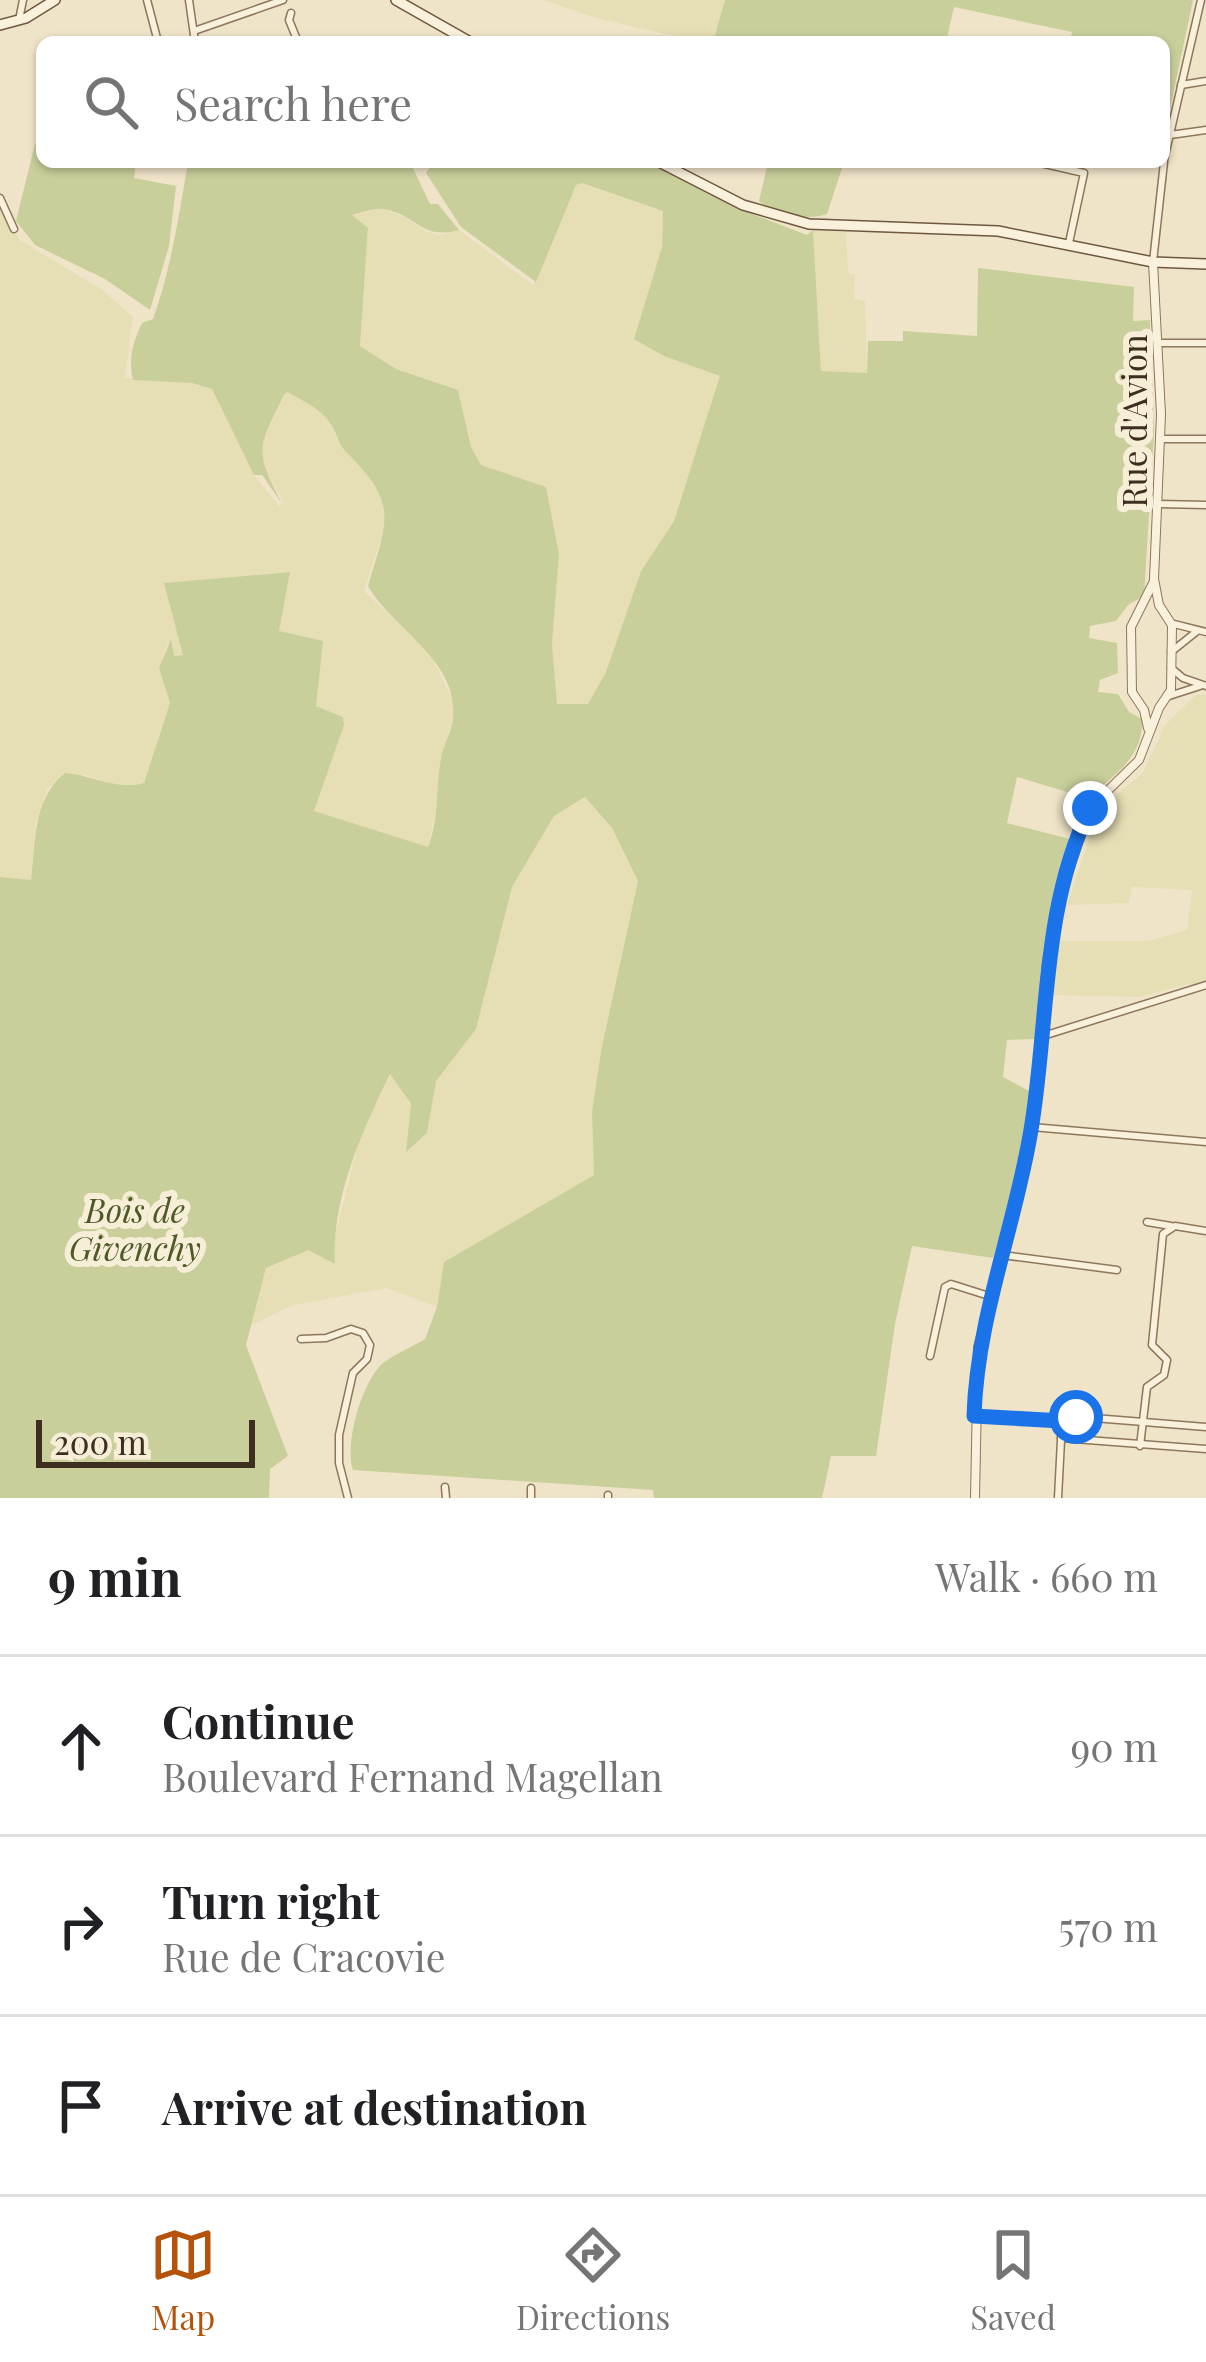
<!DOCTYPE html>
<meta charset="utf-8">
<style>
:root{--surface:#fff;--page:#f6f6f6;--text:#202124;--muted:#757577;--line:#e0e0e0;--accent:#b45309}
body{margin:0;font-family:"Playfair Display",serif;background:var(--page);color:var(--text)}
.scale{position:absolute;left:36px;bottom:30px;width:219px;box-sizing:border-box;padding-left:12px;border:6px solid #3d2e20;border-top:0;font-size:33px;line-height:42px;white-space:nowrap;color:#3d2e20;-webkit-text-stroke:9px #f7eed8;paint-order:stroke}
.stop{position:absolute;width:36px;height:36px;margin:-27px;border:9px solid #1a73e8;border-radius:50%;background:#fff}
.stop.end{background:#1a73e8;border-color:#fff;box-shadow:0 3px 12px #0008}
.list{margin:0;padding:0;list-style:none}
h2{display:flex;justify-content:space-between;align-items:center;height:156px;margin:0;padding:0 48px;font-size:51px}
h2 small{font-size:39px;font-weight:400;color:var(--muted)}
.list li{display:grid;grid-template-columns:78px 1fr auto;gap:36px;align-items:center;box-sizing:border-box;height:180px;padding:0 48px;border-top:3px solid var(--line)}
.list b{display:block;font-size:45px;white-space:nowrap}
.list p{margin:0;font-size:39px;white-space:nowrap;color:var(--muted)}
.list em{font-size:39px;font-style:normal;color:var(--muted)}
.icon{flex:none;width:66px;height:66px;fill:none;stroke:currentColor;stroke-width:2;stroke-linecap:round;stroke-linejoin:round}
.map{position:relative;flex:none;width:1206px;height:1498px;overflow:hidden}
.search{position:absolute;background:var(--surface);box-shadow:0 3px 9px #0004;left:36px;right:36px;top:36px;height:132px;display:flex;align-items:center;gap:30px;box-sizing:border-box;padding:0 42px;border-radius:18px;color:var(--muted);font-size:45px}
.sheet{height:696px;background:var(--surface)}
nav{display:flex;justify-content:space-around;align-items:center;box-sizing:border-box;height:168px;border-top:3px solid var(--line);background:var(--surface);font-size:33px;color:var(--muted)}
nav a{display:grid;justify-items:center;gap:6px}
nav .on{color:var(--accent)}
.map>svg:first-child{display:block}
.farmland{fill:#e6deb5}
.green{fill:#c9cf9b}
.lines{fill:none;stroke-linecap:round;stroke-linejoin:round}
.minor-casing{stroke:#8d765c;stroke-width:9}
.tertiary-casing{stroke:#8d765c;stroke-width:10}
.secondary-casing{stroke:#6f573f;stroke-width:12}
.minor{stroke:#faf1dc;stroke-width:6}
.tertiary{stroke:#faf1dc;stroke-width:8}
.secondary{stroke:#faf1dc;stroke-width:9}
.route{stroke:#1a73e8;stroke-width:15}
.labels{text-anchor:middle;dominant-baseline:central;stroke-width:12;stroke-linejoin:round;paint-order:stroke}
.street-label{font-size:33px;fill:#3d2e20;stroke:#f7eed8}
.park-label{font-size:33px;font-style:italic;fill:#4d5a26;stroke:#f7eed8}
</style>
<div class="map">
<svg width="1206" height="1498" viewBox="0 0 1206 1498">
<rect width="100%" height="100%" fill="#f0e4c8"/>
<!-- farmland -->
<g class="farmland">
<polygon points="543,0 725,0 713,42 700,42 596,18"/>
<polygon points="582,183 663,211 662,247 635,339 664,356 721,376 674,521 641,571 606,672 588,704 556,704 552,644 559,554 546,487 481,465 471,447 458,390 396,369 360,346 368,228 350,216 380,208 404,217 427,232 442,235 459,230 533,285 576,185"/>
<polygon points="0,209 20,240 101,289 133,317 125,378 192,383 212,389 254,475 279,506 284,503 266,471 259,444 284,396 280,388 314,405 330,422 343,450 356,458 383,498 386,523 364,591 430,654 453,700 454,714 442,755 441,786 428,847 313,812 343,717 316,706 279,631 289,572 165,583 184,654 174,657 168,642 159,668 170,703 144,783 122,787 85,775 48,787 35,825 31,881 0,877"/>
<polygon points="813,230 846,232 848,273 855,275 854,299 865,301 867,373 821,371"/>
<polygon points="1197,694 1206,695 1206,986 1187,984 1141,997 1052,995 1058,941 1148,941 1187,930 1192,890 1132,887 1129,903 1067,905 1093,828 1107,803 1143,773 1165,725"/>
<polygon points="586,797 612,828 638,881 601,1051 592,1112 594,1175 444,1262 437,1307 387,1288 293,1305 250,1326 267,1267 308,1249 335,1263 334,1240 361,1133 391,1073 427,1133 436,1081 476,1029 512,887 554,816"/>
</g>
<!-- green -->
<g class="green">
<polygon points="725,0 1193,0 1164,137 1164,42 1070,42 1072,32 954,7 946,42 713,42"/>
<polygon points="35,144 42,147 42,162 136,162 134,178 176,186 169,246 150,310 105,279 35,245 16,221"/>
<path d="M188,162H410L430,204H438L459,230C420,241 416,213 382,209C373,208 361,213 352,215L368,228L360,346L396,369L458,390L471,447L481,465L546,487L559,554L552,644L557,704H588L606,672L641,571L674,521L720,376L664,356L634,339L662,247L663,211L582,183L576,185L536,282L461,227L426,173L433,162H649L739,209L807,235L813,230L821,371L867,373L868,341H903V331L977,336L978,268L1134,287L1133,321L1150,320L1154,433L1144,596L1129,604L1116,621L1090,626L1089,638L1117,643L1118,673L1100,680L1098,692L1118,694L1129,712L1142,719C1144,757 1114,776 1087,798L1017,777L1007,823L1070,839L1048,921L1035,1039L1007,1040L1003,1077L1031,1092C1025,1148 1010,1204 993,1258L912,1246L895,1324L876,1456H831L822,1498H654L653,1490L353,1470C344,1444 362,1381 383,1363C395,1354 412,1347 425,1339L437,1307L444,1262L594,1175L592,1112L601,1051L638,881L612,828L585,797L554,816L512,887L476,1029L436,1081L427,1133L406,1152L411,1104L390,1074C362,1131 331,1200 335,1264L308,1250L266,1268L246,1345L288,1456L270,1469L269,1498H0V877L31,880C36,841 32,800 65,773C92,775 117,791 144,783L170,703L159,668L171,639L174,656L183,655L164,583L290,572L279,631L323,641L316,706L343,717L344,725L314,811L428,847C440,817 435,785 442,754C445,741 452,731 453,718C459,660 392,629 368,586C388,518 399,504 345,451C339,445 337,434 332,426C322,409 304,401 287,392L284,395C256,450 255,452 283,505L262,475H254L212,389L192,383L133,380C128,360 133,341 142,323L153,319C171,269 179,215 188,162Z"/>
<path d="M768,162H844L827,214C808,221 774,215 759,201Z"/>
</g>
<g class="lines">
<!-- minor casing -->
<g class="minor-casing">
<g id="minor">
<polyline points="147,0 158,42"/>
<polyline points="189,0 195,42"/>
<polyline points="291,13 289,20 298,42"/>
<polyline points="19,20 23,0"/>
<polyline points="194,31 283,0"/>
<polyline points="1181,85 1206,81"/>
<polyline points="1170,135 1206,130"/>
<polyline points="1164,160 1201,0"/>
<polyline points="1036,162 1084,173 1069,243"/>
<polyline points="0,198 14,229"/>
<polyline points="1153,262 1164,162"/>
<polyline points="1158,343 1206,343"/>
<polyline points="1161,439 1206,439"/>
<polyline points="1158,504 1206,505"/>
<polyline points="1174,624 1206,632"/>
<polyline points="1171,652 1196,632"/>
<polyline points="1171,668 1183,678 1206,686"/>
<polyline points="1169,696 1200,686"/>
<polyline points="1043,1036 1206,985"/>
<polyline points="1032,1127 1206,1142"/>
<polyline points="1147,1222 1171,1226"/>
<polyline points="1002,1255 1117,1270"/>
<polyline points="301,1339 326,1338 351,1329 363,1333 370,1345 367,1359 353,1373 339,1435 339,1463 348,1498"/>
<polyline points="930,1356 945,1287 951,1284 989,1296"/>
<polyline points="975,1416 1062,1421 1058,1498"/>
<polyline points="1062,1421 1069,1416 1206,1427"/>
<polyline points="1061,1438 1206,1449"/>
<polyline points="1140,1446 1147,1387 1164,1375 1167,1360 1152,1345 1163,1234 1175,1226 1206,1231"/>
<polyline points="445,1487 446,1498"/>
<polyline points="531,1488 531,1498"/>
<polyline points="608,1495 608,1498"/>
</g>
</g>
<!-- tertiary casing -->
<g class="tertiary-casing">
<g id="tertiary">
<polyline points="1148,728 1144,710 1132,692 1131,627 1154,581"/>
<polyline points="975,1498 978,1347 1020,1191 1032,1127 1047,961 1062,891 1090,808 1139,760 1159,708 1171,690 1172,625 1159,605 1154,579 1161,414 1153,262"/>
</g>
</g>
<!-- secondary casing -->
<g class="secondary-casing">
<g id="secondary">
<polyline points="396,0 470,42"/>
<polyline points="0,25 26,18 55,0"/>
<polyline points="659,162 743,205 809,224 998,231 1153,262 1206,264"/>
</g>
</g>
<!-- minor -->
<use href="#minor" class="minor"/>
<!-- tertiary -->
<use href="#tertiary" class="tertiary"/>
<!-- secondary -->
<use href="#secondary" class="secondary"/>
</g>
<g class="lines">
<!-- route -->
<path class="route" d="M1076,1417L1062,1421L974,1416C977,1317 1015,1227 1031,1130C1049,1022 1041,909 1090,808"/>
</g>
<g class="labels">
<!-- street labels -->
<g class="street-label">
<text transform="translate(1133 421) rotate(-90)">Rue d'Avion</text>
</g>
<!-- park labels -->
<g class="park-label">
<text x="135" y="1209">Bois de<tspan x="135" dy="38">Givenchy</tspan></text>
</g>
</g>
</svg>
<div class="scale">200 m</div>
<div class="stop" style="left:1076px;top:1417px"></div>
<div class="stop end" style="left:1090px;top:808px"></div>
<div class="search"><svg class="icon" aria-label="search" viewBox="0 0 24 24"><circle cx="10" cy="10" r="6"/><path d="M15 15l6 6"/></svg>Search here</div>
</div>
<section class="sheet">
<h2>9 min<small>Walk · 660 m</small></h2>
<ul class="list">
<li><svg class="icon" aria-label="ahead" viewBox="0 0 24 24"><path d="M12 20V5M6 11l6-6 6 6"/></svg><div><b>Continue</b><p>Boulevard Fernand Magellan</p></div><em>90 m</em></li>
<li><svg class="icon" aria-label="right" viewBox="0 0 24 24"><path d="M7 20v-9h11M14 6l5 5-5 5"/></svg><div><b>Turn right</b><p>Rue de Cracovie</p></div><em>570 m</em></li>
<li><svg class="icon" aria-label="arrive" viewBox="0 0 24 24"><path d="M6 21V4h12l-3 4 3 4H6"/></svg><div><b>Arrive at destination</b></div></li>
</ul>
</section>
<nav>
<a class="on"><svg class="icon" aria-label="map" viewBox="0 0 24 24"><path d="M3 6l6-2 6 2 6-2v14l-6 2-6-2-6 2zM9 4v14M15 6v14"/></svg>Map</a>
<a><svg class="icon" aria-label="directions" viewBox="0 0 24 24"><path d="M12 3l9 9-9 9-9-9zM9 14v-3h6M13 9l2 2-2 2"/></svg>Directions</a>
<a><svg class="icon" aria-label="saved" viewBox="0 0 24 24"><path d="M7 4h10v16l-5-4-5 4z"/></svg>Saved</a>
</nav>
